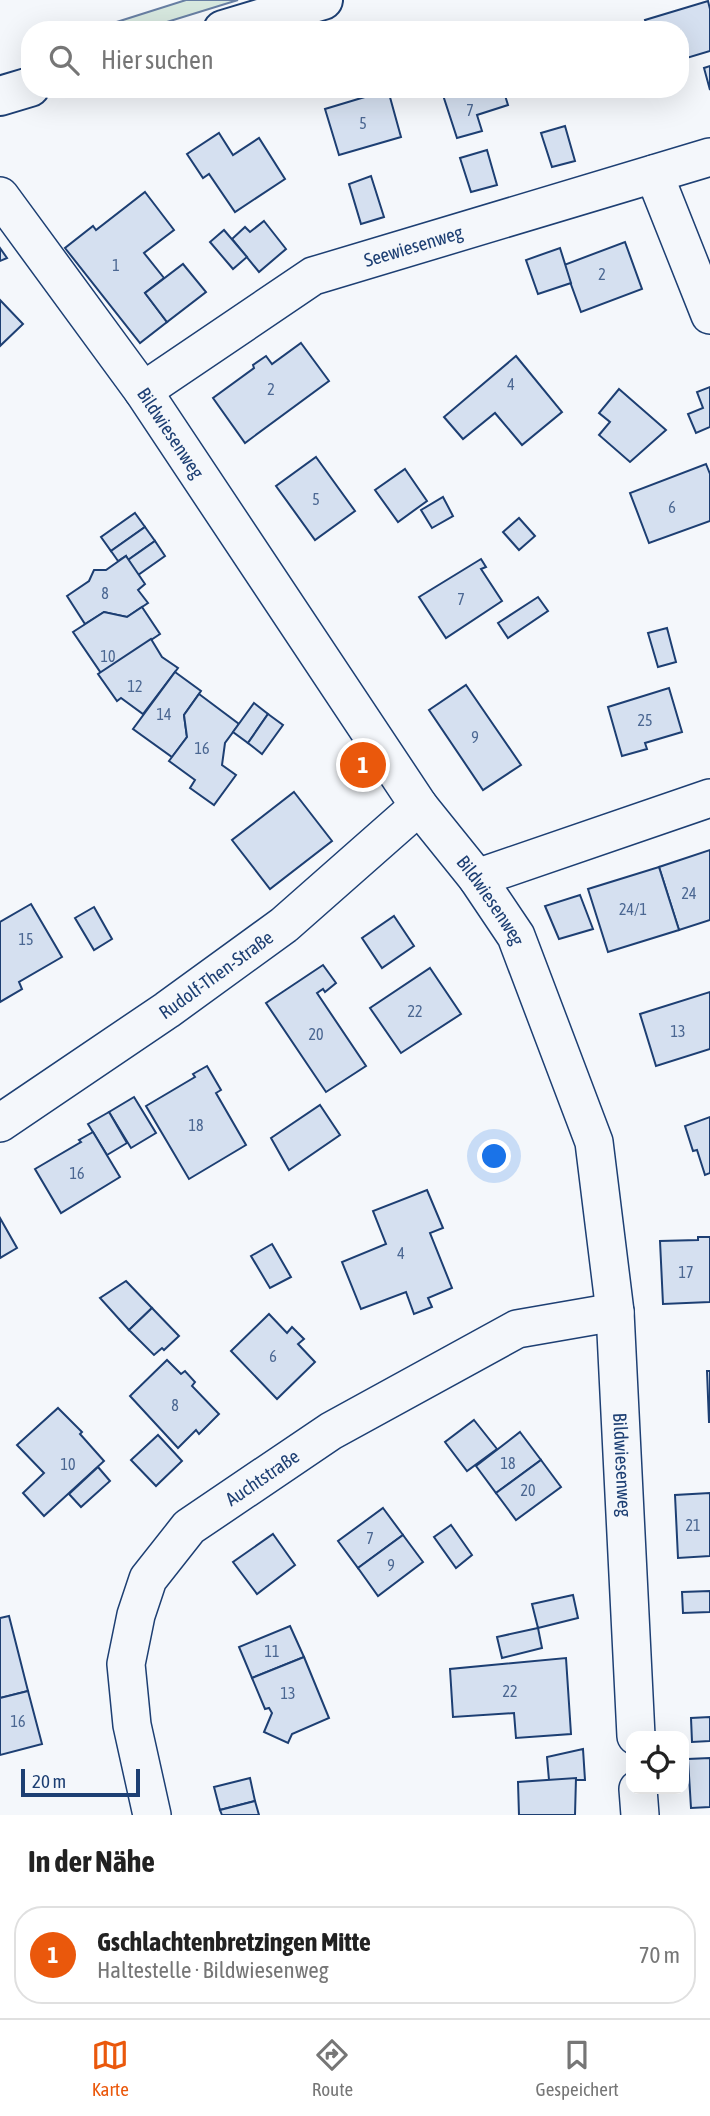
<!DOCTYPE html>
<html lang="de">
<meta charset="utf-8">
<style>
:root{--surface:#fff;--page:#f2f2f2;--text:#222;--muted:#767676;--line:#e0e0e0;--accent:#ea580c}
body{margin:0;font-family:"Asap Condensed",sans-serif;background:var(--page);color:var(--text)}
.controls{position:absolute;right:21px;bottom:21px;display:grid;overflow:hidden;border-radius:14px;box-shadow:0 7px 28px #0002}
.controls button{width:63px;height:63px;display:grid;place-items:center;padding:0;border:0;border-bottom:2px solid var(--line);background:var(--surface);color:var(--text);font:35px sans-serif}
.scale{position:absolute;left:21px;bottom:18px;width:119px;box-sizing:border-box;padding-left:7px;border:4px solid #1d3f73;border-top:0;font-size:19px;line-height:24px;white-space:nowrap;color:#1d3f73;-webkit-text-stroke:5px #f4f7fb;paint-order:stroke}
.you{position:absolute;left:495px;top:1157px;width:24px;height:24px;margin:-18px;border:5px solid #fff;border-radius:50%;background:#1a73e8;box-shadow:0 0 0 10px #1a73e833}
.badge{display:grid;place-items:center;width:46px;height:46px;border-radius:50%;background:var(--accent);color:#fff;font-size:23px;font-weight:700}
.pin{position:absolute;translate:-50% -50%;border:4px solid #fff;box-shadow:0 2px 7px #0006}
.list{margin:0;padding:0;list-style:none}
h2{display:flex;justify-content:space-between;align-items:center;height:91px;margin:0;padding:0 28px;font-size:30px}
h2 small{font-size:23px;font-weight:400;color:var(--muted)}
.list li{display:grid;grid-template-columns:46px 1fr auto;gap:21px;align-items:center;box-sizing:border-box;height:98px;margin:0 14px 14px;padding:0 14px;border:2px solid var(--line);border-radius:28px}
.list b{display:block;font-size:26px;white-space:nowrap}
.list p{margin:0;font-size:23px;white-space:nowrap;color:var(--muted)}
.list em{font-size:23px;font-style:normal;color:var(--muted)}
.icon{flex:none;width:38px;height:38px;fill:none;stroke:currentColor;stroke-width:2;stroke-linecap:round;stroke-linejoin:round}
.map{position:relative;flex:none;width:710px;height:1815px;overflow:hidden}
.search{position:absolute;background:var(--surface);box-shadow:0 7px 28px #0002;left:21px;right:21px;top:21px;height:77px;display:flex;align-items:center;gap:18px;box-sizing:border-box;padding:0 24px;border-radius:28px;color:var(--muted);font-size:26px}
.sheet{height:203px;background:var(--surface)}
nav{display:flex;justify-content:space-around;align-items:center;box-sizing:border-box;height:98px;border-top:2px solid var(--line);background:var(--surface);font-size:19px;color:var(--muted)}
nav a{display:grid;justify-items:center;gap:4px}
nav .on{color:var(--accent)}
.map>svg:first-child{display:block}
.green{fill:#d7e8df;stroke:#687fa3;stroke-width:2}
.building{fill:#d5e0f0;stroke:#1d3f73;stroke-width:2}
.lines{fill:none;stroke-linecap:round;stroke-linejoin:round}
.street-casing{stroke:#1d3f73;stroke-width:40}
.secondary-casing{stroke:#1d3f73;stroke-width:42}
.street{stroke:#f4f7fb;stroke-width:37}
.secondary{stroke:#f4f7fb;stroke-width:38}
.labels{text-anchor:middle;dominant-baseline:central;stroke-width:5;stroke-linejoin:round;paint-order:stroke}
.number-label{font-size:16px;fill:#4b6792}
.street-label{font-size:19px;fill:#1d3f73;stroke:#f4f7fb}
</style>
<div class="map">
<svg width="710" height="1815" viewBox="0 0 710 1815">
<rect width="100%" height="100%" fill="#f4f7fb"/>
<!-- green -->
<polygon class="green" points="186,0 238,0 141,30 105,30 104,26"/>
<!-- building -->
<g class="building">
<polygon points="708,1 710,9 710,51 680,60 680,30 648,30 645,20"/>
<polygon points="710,66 710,90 704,68"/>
<polygon points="441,89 503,89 508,105 477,115 482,131 457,138"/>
<polygon points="556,89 582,89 558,96"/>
<polygon points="388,90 401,137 339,155 325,109"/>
<polygon points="565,126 575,161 552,167 541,133"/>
<polygon points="219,133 233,155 259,138 285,179 235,212 209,174 203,178 187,154"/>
<polygon points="487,150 497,185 471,192 460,158"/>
<polygon points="371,176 384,217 361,224 349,184"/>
<polygon points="145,192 174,230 144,253 164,278 145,293 167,322 140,343 65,248 93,226 96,230"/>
<polygon points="264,221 286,249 259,272 232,239 245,227 250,232"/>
<polygon points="224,230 247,257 233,269 210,242"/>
<polygon points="625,242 642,289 581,312 564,265"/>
<polygon points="0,248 7,258 0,261"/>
<polygon points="560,248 571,283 538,294 526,260"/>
<polygon points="183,264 206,292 167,322 145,293"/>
<polygon points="0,300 23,324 0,346"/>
<polygon points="301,343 329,381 245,443 213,398 254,368 253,365 266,356 272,364"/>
<polygon points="516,356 562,412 522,445 495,413 463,439 444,417"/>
<polygon points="710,387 710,427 696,433 688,414 703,408 697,392"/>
<polygon points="619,389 666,430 630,462 599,435 610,422 599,413"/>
<polygon points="316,457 355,511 315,540 276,486"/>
<polygon points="706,464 710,474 710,521 649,543 630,493"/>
<polygon points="405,469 427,501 398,522 375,490"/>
<polygon points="443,497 453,516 432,528 421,510"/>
<polygon points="135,513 145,527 111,551 101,537"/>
<polygon points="519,518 535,536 519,550 503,532"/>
<polygon points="145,527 155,541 128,560 126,556 118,561 111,551"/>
<polygon points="155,541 165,556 138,575 128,560"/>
<polygon points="126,556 145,584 138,590 148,603 127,617 104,612 85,624 67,596 89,581 94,570 106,570"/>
<polygon points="481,559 486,567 481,569 502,601 446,638 419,597"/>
<polygon points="538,597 548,611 508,638 498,623"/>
<polygon points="142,607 160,634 101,673 73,632 104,612 127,617"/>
<polygon points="667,628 676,662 658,667 648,633"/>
<polygon points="151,639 162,657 178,668 143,714 121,698 117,701 98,674"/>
<polygon points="175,672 201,691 184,715 187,737 172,757 133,729"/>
<polygon points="466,685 521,765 483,790 429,710"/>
<polygon points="669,688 682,732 645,743 647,749 622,756 608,707"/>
<polygon points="199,694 239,724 225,743 222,765 236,775 214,805 190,788 195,780 169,761 187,737 184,715"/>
<polygon points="254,703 268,714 248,743 233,732"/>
<polygon points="268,714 283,725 262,754 248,743"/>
<polygon points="294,792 332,841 270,889 232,840"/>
<polygon points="710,850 710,920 679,930 659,867"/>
<polygon points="659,867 679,930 608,952 588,889"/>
<polygon points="580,895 593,929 559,939 545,906"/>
<polygon points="31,904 62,957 19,982 22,989 0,1002 0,922"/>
<polygon points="94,907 112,939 94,950 75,918"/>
<polygon points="394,916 414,946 382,968 362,938"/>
<polygon points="323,965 336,983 325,992 323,989 317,993 366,1066 326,1092 266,1003"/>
<polygon points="430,968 461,1014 401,1053 370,1008"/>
<polygon points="710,992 710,1049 656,1066 640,1014"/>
<polygon points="207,1066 221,1090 216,1093 246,1145 189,1179 146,1106 195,1077 193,1074"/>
<polygon points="134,1097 156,1133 131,1148 109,1112"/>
<polygon points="320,1105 340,1135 289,1170 271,1138"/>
<polygon points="109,1112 127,1143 107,1155 88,1124"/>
<polygon points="710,1117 710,1173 705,1175 697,1150 693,1151 685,1126"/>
<polygon points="93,1132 120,1177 61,1213 35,1169 81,1142 79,1140"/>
<polygon points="427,1190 443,1228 430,1233 452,1288 428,1298 432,1307 414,1314 406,1292 361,1309 342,1262 386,1244 373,1211"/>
<polygon points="0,1218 17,1248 0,1258"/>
<polygon points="698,1237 710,1237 710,1302 663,1304 660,1241 698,1240"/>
<polygon points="272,1244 291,1277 270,1288 251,1256"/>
<polygon points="126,1281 152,1308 129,1330 100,1298"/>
<polygon points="152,1308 179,1336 164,1350 162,1348 154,1355 129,1330"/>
<polygon points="269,1314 287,1333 292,1327 304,1339 298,1344 315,1362 277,1399 231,1351"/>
<polygon points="167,1360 181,1374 185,1371 195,1382 192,1386 219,1414 199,1434 196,1430 178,1448 130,1396"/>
<polygon points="707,1371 710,1371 710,1422 709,1422"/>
<polygon points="58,1408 82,1432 80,1434 104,1461 44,1516 23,1493 44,1473 17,1445"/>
<polygon points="474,1420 497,1449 467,1471 445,1442"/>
<polygon points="520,1432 541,1460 496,1493 476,1466"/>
<polygon points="158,1435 182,1461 156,1486 131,1460"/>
<polygon points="541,1460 561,1487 516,1520 496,1493"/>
<polygon points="98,1467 110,1481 81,1507 69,1494"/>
<polygon points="710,1493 710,1556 678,1558 675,1495"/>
<polygon points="383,1508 403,1535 358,1568 338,1541"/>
<polygon points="451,1525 472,1555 456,1568 434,1537"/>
<polygon points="273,1534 295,1565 257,1594 233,1562"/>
<polygon points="403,1535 423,1562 378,1596 358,1568"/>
<polygon points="710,1591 710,1612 683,1613 682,1592"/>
<polygon points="573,1595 578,1618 538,1628 532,1604"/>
<polygon points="9,1616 28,1691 0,1698 0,1618"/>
<polygon points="290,1626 304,1657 252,1678 239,1647"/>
<polygon points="538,1628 542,1648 502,1658 497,1637"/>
<polygon points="304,1657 329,1718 292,1734 288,1743 264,1732 272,1713 269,1708 265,1709 252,1678"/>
<polygon points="566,1658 571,1734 516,1738 514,1713 453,1717 450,1669"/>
<polygon points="28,1691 42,1744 0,1755 0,1698"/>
<polygon points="710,1717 710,1741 692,1742 691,1718"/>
<polygon points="583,1749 585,1780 549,1780 547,1757"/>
<polygon points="710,1758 710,1807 691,1808 688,1759"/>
<polygon points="250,1778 255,1801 220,1810 214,1787"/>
<polygon points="576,1778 575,1815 519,1815 518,1782"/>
<polygon points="255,1801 259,1815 222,1815 220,1810"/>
</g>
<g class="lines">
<!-- street casing -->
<g class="street-casing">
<g id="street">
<polyline points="654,174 710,315"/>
<path id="s1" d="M0,196L143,391L419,806L477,878L516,936L594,1142L615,1312L636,1736"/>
<path id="s2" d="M143,391L313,276L710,157"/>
<polyline points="477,878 710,798"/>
<path id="s3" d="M0,1123L167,1010L284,925L419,806"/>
<polyline points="638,1789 640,1815"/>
<path id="s4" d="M152,1815L132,1725L126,1664L136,1615L148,1579L189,1527L331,1431L517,1329L615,1312"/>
</g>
</g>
<!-- secondary casing -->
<g class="secondary-casing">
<g id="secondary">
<polyline points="223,30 323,0"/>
<polyline points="0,96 30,87"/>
</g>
</g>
<!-- street -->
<use href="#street" class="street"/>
<!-- secondary -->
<use href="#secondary" class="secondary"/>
</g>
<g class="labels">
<!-- number labels -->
<g class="number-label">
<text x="470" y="110">7</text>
<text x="363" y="123">5</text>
<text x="116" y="265">1</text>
<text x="602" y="274">2</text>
<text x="511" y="384">4</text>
<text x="271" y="389">2</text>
<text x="316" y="499">5</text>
<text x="672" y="507">6</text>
<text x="105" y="593">8</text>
<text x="461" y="599">7</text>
<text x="108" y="656">10</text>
<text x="135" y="686">12</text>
<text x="164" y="714">14</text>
<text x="645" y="720">25</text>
<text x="475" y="737">9</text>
<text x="202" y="748">16</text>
<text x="689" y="893">24</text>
<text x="633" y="909">24/1</text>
<text x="26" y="939">15</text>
<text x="415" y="1011">22</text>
<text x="678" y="1031">13</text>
<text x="316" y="1034">20</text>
<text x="196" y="1125">18</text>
<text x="77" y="1173">16</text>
<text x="401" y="1253">4</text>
<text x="686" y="1272">17</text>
<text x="273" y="1356">6</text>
<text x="175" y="1405">8</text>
<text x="508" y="1463">18</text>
<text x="68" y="1464">10</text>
<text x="528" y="1490">20</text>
<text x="693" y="1525">21</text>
<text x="370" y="1538">7</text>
<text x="391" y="1565">9</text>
<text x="272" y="1651">11</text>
<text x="510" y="1691">22</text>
<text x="288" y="1693">13</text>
<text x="18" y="1721">16</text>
</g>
<!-- street labels -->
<g class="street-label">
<text stroke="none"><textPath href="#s2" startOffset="310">Seewiesenweg</textPath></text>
<text stroke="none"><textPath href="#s1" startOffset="292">Bildwiesenweg</textPath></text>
<text stroke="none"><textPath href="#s1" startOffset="859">Bildwiesenweg</textPath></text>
<text stroke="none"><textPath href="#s3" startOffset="262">Rudolf-Then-Straße</textPath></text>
<text stroke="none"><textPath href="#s1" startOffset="1447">Bildwiesenweg</textPath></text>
<text stroke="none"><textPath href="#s4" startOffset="396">Auchtstraße</textPath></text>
</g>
</g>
</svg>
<div class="controls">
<button><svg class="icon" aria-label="locate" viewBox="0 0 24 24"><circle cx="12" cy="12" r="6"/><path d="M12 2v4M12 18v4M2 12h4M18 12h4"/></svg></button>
</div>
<div class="scale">20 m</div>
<div class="you"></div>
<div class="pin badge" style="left:363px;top:765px">1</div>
<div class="search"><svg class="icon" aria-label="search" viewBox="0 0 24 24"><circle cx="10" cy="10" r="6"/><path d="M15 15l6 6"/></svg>Hier suchen</div>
</div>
<section class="sheet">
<h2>In der Nähe<small></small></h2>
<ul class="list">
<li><span class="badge">1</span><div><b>Gschlachtenbretzingen Mitte</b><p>Haltestelle · Bildwiesenweg</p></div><em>70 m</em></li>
</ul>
</section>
<nav>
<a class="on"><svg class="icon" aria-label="map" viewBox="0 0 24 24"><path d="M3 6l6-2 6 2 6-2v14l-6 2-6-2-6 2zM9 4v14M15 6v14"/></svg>Karte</a>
<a><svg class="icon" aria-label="directions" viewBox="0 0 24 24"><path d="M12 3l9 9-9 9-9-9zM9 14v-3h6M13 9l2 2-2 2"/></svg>Route</a>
<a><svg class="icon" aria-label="saved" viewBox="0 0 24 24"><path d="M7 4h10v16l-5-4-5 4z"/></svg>Gespeichert</a>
</nav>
